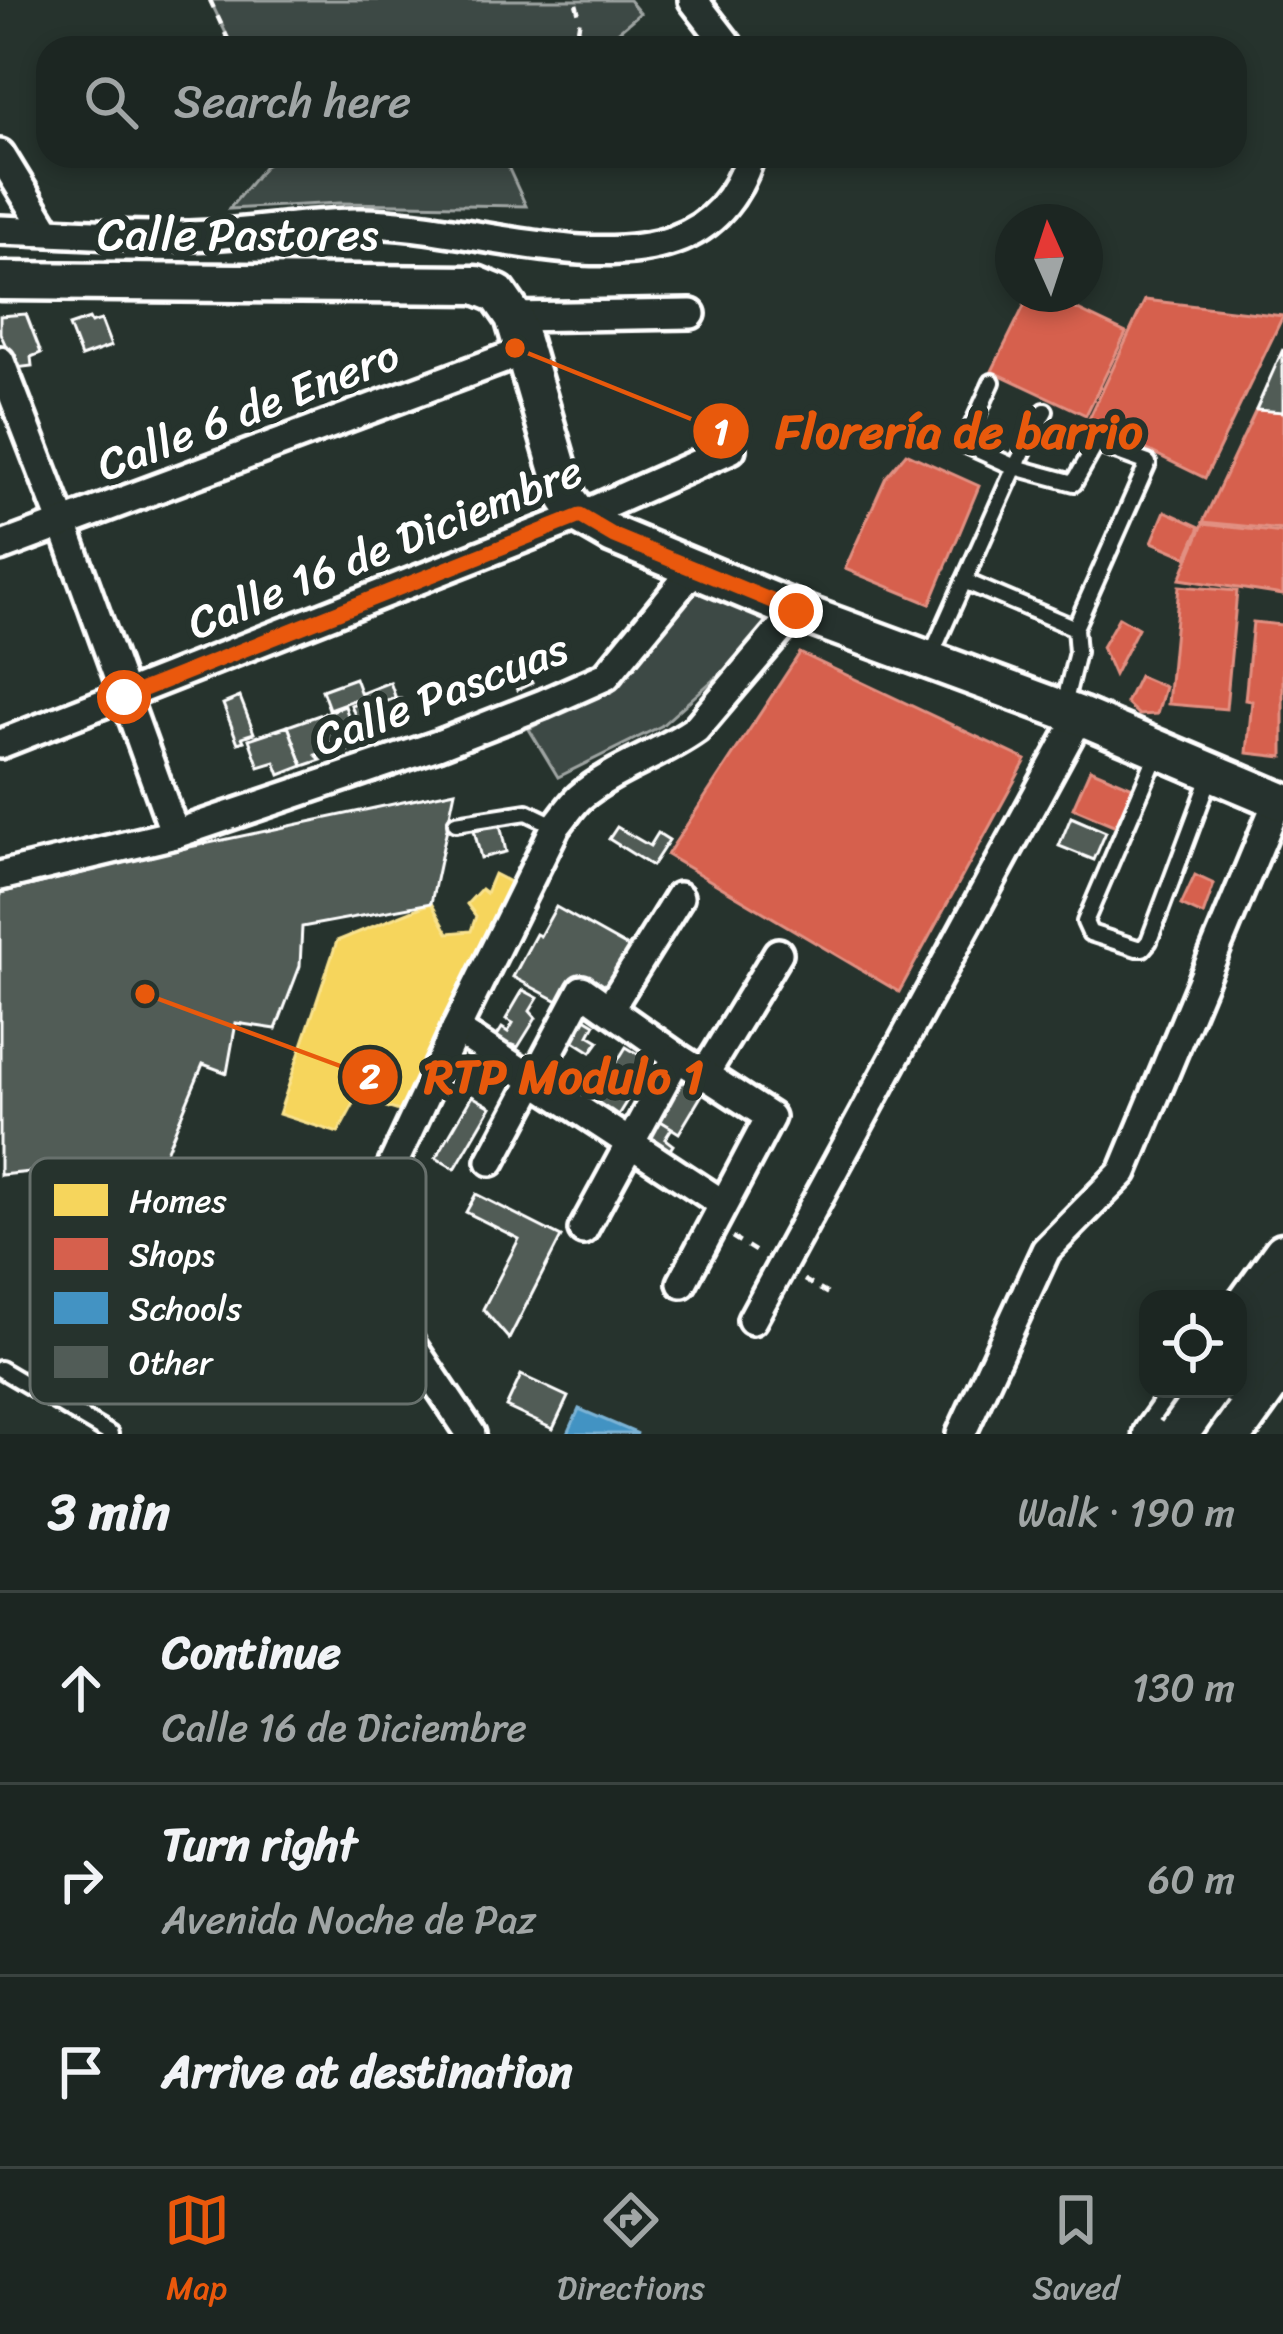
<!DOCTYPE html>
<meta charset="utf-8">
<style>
:root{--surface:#1c2622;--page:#29322f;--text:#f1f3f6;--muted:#a0a5a5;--line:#3a4340;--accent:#ea580c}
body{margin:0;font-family:Sriracha,sans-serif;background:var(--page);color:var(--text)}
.controls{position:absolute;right:36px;bottom:36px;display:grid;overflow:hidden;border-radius:24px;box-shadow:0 6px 18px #0003}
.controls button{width:108px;height:108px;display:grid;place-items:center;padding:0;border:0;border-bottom:3px solid var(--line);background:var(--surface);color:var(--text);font:60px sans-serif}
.compass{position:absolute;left:995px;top:204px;width:108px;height:108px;border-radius:50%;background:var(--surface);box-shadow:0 6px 18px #0003;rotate:357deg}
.stop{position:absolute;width:36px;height:36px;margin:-27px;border:9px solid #ea580c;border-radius:50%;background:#fff}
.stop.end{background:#ea580c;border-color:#fff;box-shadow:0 3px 12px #0008}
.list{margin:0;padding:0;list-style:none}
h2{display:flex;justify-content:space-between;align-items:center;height:156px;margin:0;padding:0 48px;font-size:51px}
h2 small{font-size:39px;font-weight:400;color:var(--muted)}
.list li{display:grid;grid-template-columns:78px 1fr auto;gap:36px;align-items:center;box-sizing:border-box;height:192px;padding:0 48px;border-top:3px solid var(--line)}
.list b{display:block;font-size:45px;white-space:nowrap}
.list p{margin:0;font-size:39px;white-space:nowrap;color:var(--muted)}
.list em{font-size:39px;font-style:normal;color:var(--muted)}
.icon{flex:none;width:66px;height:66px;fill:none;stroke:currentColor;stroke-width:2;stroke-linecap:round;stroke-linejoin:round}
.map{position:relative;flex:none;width:1283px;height:1434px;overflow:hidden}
.search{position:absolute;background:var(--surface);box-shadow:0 6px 18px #0003;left:36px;right:36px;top:36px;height:132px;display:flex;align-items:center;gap:30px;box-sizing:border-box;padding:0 42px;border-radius:36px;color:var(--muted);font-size:45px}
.sheet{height:732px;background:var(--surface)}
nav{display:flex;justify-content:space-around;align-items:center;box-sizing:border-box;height:168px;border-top:3px solid var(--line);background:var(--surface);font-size:33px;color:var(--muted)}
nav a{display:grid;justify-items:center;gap:6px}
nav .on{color:var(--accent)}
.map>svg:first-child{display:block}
.green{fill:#3e4944;stroke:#9ea4a2;stroke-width:3}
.homes{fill:#f6d55c;stroke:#f9e28d;stroke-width:3}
.shops{fill:#d6604d;stroke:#e29082;stroke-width:3}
.schools{fill:#4393c3;stroke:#7bb3d5;stroke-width:3}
.building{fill:#515c57;stroke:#fff;stroke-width:3}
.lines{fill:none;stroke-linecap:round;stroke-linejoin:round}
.service-casing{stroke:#fff;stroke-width:22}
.minor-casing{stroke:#fff;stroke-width:36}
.tertiary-casing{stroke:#fff;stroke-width:45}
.secondary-casing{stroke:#fff;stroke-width:48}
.path{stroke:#fff;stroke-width:4.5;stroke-dasharray:9 9;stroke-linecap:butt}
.service{stroke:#26332d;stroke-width:14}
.minor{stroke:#26332d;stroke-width:27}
.tertiary{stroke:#26332d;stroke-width:36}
.secondary{stroke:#26332d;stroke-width:39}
.secondary-bridge-casing{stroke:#fff;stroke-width:48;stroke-linecap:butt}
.secondary-bridge{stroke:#26332d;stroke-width:39}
.route{stroke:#ea580c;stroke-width:15}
.labels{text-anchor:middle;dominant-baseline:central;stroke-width:12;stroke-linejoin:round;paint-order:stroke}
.street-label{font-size:45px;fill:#fff;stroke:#26332d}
.key{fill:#26332d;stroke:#67706c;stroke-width:3}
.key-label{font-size:33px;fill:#fff}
.leader{fill:none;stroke:#e8590c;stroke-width:4.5}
.callout-dot{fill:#e8590c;stroke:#26332d;stroke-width:4.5}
.mark-label{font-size:36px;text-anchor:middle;font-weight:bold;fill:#fff}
.callout-label{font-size:48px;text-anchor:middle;font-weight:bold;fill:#e8590c;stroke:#26332d;stroke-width:12;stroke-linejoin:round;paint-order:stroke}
</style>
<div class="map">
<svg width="1283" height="1434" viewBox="0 0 1283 1434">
<rect width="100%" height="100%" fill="#26332d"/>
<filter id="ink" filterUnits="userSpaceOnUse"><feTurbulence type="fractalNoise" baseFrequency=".00833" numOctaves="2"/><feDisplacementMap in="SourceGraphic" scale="24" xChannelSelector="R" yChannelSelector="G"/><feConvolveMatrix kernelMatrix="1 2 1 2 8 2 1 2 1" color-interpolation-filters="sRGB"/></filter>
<g filter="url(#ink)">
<!-- green -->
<g class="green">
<polygon points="210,0 629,0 640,13 599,48 233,48"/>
<polygon points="273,156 503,156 526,206 340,203 229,209"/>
<polygon points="688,584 775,625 661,726 558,777 529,729 614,680"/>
</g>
<!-- homes -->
<polygon class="homes" points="494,874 521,888 399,1111 357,1098 338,1133 279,1114 337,941 431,903 448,933 471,931 476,916 467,904 481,889 486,893"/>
<!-- shops -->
<g class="shops">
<polygon points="1030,294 1044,294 1126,333 1086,415 992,371"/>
<polygon points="1145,300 1283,316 1205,478 1088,421"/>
<polygon points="1256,410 1283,412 1283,530 1203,522"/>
<polygon points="906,453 979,486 930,604 845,569 886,477"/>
<polygon points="1165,511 1200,527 1187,557 1152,542"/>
<polygon points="1203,524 1283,533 1283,595 1180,579"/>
<polygon points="1179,586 1237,591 1226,709 1168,704"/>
<polygon points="1119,617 1138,628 1114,675 1102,647"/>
<polygon points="1253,622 1283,625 1283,757 1247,753 1252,701 1245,700"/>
<polygon points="800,653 1026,760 899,992 667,855"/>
<polygon points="1139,676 1165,687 1157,714 1139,715 1126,703"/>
<polygon points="1090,769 1133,787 1116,826 1073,808"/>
<polygon points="1195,875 1214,884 1203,915 1181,905"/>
</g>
<!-- schools -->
<polygon class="schools" points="579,1409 638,1434 568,1434"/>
<!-- building -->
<g class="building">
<polygon points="26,314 41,353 31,357 32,366 16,368 0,333 0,316"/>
<polygon points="89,319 91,323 101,320 111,346 81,357 69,326"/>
<polygon points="1283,349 1283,412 1256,410"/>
<polygon points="521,658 532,683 517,690 505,664"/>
<polygon points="355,678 362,697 329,709 322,690"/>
<polygon points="390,682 396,699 401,699 408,717 400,702 397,703 395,698 377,705 378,709 369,712 380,740 366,745 351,705 365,700 362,693"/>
<polygon points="240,697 254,733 242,737 244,741 238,743 223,704"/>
<polygon points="345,706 351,724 337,729 340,739 320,746 322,753 316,755 321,760 303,766 288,726"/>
<polygon points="351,724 354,735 358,733 363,745 344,752 337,729"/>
<polygon points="288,726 303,766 280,775 275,762 259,767 249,739"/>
<polygon points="455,791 431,903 302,927 300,966 276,1029 236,1023 227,1073 203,1064 163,1159 0,1175 0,893 171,851"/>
<polygon points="1071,817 1106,832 1094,860 1059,846"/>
<polygon points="500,824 506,852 481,858 474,830"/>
<polygon points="617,827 650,846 658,833 669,840 652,866 609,839"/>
<polygon points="556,907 638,953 607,990 573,1009 513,977 536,934 540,936"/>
<polygon points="523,990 538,998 530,1011 536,1018 518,1047 513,1045 507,1056 491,1046 502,1028 508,1032 513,1023 506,1019"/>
<polygon points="585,1018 595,1024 589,1035 599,1041 591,1052 572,1040"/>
<polygon points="626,1047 646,1059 634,1078 629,1077 620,1094 628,1099 618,1115 611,1110 605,1119 588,1109"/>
<polygon points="679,1078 703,1093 679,1133 655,1118"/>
<polygon points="472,1096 491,1107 455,1169 436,1158"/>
<polygon points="659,1120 672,1128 665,1139 673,1145 666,1156 645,1142"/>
<polygon points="476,1194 561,1237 509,1339 483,1309 519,1239 466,1212"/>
<polygon points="521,1375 568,1397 553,1429 506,1407"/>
</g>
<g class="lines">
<!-- service casing -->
<g class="service-casing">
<g id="service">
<polyline points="992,382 964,444 1015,467 1045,411"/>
<polyline points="964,581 1075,628"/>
<polyline points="929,660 1015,467 1074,483 1096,444 1148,463 1075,628 1077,652 1064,705"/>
<polyline points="1157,754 1085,922 1090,933 1137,948 1143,948 1149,941 1212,772"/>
<polyline points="456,823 527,812 556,826"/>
<polyline points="0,1369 110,1434"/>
</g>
</g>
<!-- minor casing -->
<g class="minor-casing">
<g id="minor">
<polyline points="693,0 730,48"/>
<polyline points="0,154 47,231"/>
<path d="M0,230C69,232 142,239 210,235C259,232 308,223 356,223C453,221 583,272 674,240C714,226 738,195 750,156"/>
<polyline points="514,317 691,314"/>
<polyline points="0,361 63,524 175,834"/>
<polyline points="0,547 525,351"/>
<polyline points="0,744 580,516 731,449"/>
<polyline points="0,876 175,834 438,745 543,704 606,676 694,569"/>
<polyline points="610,1008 679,897"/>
<polyline points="456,1029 723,1204"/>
<polyline points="704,1075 778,953"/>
<polyline points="491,1161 582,990 677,1057 770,1117 682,1283"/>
<polyline points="583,1230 677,1057"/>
<polyline points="752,1320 1080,716"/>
<path d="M471,1434L367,1279L361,1247L366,1222L456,1029L556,826C564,817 571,805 580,797C614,768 660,755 696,729L796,611"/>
<polyline points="961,1434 1046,1250 1123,1172 1278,800"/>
</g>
</g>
<!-- tertiary casing -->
<g class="tertiary-casing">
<g id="tertiary">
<polyline points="0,281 476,285 498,294 514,317 567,498 580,516 613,535 796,611 1080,716 1283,802"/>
<polyline points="1238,1314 1283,1252"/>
<polyline points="1152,1434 1184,1389"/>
<polyline points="1235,1434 1283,1367"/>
</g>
</g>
<!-- secondary casing -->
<g class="secondary-casing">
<g id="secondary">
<polyline points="1238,1349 1283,1285"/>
<polyline points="1238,1386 1277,1332"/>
<polyline points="1203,1434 1236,1389"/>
</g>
</g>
<!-- path -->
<g class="path">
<polyline points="210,0 232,48"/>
<polyline points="575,48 580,18 575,0"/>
<polyline points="732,1237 758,1253"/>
<polyline points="804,1280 833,1297"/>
</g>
<!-- service -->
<use href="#service" class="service"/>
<!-- minor -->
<use href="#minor" class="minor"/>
<!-- tertiary -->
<use href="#tertiary" class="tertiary"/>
<!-- secondary -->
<use href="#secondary" class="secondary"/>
<!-- secondary-bridge casing -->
<g class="secondary-bridge-casing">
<polyline id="secondary-bridge" points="1178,1434 1210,1389"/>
</g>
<!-- secondary-bridge -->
<use href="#secondary-bridge" class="secondary-bridge"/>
</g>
</g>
<g class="lines" filter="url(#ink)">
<!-- route -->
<polyline class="route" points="124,697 580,516 614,536 796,611"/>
</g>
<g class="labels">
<!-- street labels -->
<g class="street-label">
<text x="238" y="235">Calle Pastores</text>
<text transform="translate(248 410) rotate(-21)">Calle 6 de Enero</text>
<text transform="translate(385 547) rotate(-22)">Calle 16 de Diciembre</text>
<text transform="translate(441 694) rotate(-21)">Calle Pascuas</text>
</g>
</g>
<!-- legend -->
<rect x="30" y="1158" width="396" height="246" rx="18" class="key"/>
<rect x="54" y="1184" width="54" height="32" fill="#f6d55c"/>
<rect x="54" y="1238" width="54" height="32" fill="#d6604d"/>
<rect x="54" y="1292" width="54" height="32" fill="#4393c3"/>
<rect x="54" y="1346" width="54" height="32" fill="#515c57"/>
<g class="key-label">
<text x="129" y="1212">Homes</text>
<text x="129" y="1266">Shops</text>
<text x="129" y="1320">Schools</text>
<text x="129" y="1374">Other</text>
</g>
<!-- callouts -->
<path class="leader" d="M515 348L721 431M145 994L370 1077"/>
<g class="callout-dot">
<circle cx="515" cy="348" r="12"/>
<circle cx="145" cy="994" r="12"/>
<circle cx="721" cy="431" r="30"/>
<circle cx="370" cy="1077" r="30"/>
</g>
<g class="mark-label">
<text x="721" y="444">1</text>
<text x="370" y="1089">2</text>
</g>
<g class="callout-label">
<text x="959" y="448">Florería de barrio</text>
<text x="564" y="1093">RTP Modulo 1</text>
</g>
</svg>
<div class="controls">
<button><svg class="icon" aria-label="locate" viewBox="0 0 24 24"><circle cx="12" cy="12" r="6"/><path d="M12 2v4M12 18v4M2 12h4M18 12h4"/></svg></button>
</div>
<svg class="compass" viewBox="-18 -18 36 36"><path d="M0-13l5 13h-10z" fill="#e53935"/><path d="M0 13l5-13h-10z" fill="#a0a5a5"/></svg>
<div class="stop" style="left:124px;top:697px"></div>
<div class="stop end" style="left:796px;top:611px"></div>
<div class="search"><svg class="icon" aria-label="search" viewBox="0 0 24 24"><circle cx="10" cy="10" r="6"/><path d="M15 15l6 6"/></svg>Search here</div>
</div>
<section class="sheet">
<h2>3 min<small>Walk · 190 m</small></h2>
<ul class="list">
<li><svg class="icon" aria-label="ahead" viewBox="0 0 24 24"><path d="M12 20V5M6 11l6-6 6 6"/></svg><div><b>Continue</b><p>Calle 16 de Diciembre</p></div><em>130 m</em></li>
<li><svg class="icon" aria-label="right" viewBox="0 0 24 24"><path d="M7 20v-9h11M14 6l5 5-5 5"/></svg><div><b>Turn right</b><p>Avenida Noche de Paz</p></div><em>60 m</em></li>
<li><svg class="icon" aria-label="arrive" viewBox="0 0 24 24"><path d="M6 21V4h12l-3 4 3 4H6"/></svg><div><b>Arrive at destination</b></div></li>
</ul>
</section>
<nav>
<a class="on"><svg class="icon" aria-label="map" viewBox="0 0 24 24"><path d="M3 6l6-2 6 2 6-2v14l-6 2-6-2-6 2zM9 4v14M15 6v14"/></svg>Map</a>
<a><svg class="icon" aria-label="directions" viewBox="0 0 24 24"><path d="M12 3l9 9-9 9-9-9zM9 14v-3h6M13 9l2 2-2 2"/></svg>Directions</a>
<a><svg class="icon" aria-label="saved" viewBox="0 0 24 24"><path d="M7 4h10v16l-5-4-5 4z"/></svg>Saved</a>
</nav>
